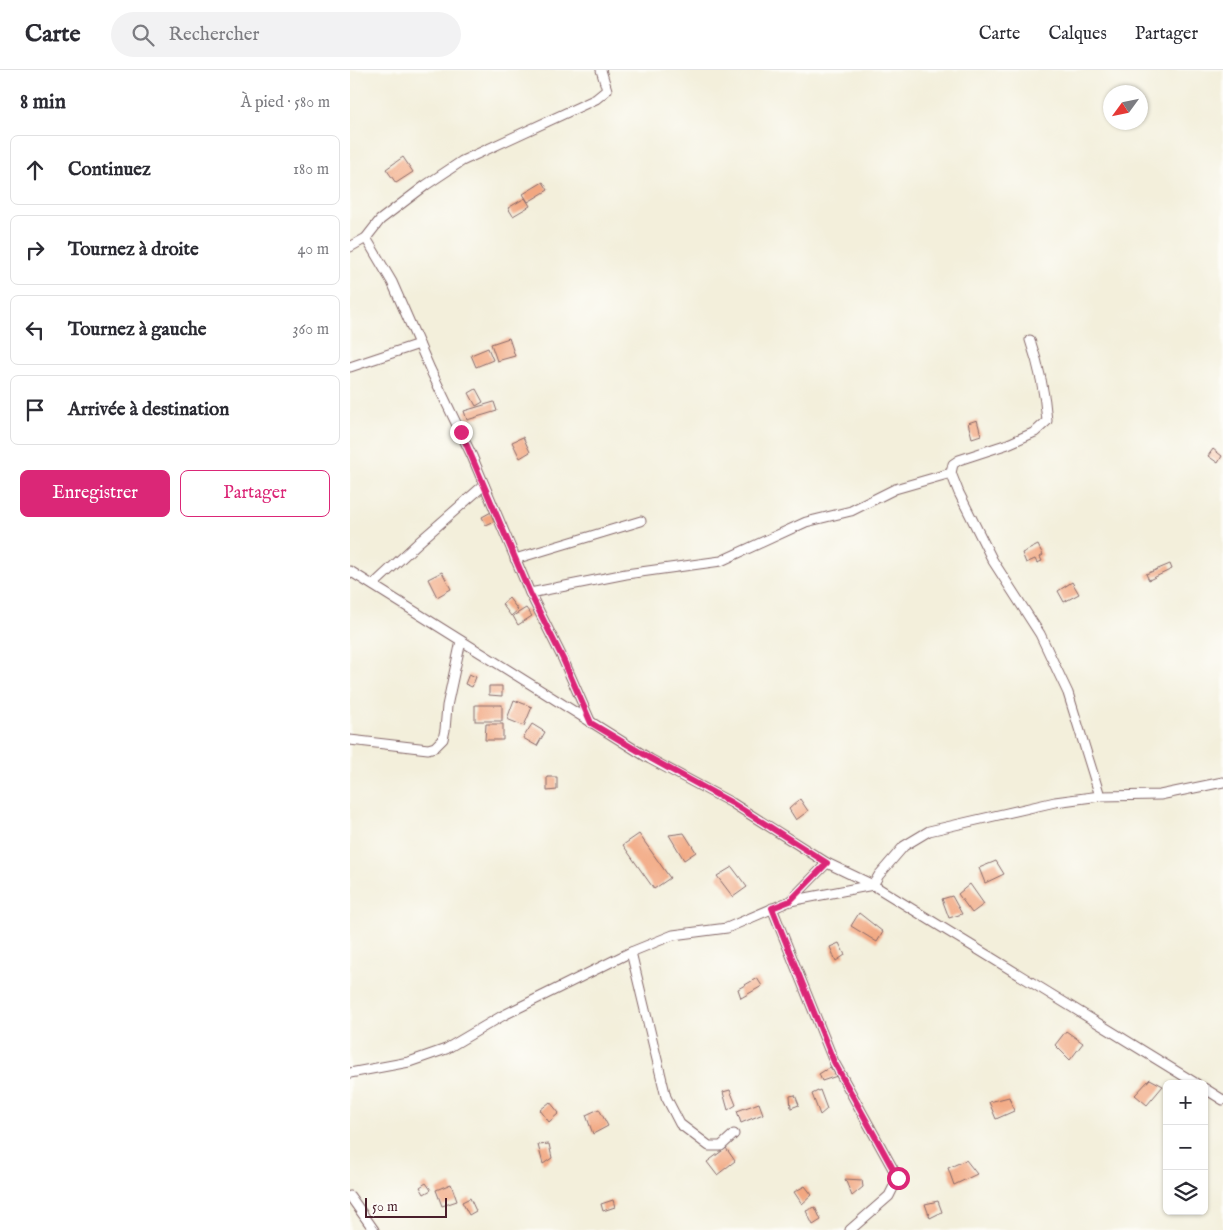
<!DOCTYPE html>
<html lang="fr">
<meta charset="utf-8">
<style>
:root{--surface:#fff;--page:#f2f2f3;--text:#2b2b33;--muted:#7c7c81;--line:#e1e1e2;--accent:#db2777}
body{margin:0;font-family:"IM FELL English",serif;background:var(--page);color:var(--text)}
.controls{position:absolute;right:15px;bottom:15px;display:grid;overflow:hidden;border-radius:8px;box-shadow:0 1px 4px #0004}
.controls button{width:45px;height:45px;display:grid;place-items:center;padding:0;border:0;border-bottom:1px solid var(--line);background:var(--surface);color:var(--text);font:25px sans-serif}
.compass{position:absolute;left:753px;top:15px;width:45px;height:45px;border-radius:50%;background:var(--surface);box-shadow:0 1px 4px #0004;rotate:237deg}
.scale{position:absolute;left:15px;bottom:12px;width:82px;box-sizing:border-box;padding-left:5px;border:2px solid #4a1f2b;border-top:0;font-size:14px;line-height:18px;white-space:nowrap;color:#4a1f2b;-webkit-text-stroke:4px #fdfcf7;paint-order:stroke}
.stop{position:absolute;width:15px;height:15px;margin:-11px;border:4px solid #db2777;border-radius:50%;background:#fff}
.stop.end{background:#db2777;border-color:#fff;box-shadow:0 1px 5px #0008}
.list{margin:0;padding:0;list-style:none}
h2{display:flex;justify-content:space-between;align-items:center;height:65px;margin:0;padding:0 20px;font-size:21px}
h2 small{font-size:16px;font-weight:400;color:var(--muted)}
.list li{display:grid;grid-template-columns:32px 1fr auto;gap:15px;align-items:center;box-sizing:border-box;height:70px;margin:0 10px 10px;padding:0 10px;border:1px solid var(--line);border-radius:8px}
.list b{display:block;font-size:19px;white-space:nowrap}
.list em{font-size:16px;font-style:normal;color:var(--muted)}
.actions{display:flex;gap:10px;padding:15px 20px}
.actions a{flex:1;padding:11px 0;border:1px solid var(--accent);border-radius:8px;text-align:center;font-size:18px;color:var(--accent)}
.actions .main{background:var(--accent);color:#fff}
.icon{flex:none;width:28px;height:28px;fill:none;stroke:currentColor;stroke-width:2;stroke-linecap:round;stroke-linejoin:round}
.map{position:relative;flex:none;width:873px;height:1160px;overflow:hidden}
header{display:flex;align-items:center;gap:30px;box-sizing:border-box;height:70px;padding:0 25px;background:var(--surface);border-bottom:1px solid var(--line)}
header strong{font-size:24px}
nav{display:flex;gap:28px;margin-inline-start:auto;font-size:18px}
.search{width:350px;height:45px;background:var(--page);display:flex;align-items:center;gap:12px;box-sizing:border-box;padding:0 18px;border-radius:28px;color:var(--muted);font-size:19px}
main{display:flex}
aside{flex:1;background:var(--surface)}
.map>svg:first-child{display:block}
.building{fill:#f2a781}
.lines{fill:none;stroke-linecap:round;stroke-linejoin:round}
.street-casing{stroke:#856869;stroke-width:11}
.street{stroke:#fff;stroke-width:9}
.route{stroke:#db2777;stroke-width:6}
</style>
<header>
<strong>Carte</strong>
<div class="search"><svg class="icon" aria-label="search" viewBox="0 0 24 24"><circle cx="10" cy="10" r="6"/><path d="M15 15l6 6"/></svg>Rechercher</div>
<nav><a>Carte</a><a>Calques</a><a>Partager</a></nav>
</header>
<main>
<aside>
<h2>8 min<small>À pied · 580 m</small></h2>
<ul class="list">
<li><svg class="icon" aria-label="ahead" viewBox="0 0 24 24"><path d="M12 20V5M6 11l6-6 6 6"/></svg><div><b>Continuez</b></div><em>180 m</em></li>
<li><svg class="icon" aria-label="right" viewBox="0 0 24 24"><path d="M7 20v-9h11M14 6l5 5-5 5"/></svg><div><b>Tournez à droite</b></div><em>40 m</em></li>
<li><svg class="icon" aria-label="left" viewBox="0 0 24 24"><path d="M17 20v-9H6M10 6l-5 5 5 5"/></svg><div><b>Tournez à gauche</b></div><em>360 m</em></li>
<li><svg class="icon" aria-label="arrive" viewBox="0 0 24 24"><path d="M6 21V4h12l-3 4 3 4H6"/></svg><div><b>Arrivée à destination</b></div></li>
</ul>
<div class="actions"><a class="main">Enregistrer</a><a>Partager</a></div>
</aside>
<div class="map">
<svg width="873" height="1160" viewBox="0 0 873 1160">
<rect width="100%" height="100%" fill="#fdfcf7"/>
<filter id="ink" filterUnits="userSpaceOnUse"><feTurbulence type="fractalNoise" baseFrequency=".02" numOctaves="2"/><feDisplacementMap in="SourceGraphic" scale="10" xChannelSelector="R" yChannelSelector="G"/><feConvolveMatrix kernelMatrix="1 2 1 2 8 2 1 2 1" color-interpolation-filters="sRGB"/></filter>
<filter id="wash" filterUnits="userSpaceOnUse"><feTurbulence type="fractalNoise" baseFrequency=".0096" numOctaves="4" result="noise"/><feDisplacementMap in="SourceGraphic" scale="20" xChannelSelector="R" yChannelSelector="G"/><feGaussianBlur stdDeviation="1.12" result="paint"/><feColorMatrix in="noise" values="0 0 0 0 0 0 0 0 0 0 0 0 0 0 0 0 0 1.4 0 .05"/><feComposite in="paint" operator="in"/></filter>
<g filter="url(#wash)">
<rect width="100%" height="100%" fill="#f3efdb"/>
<g id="blocks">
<!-- building -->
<g class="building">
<polygon points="53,87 63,102 46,113 36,99"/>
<polygon points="193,112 198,120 178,132 173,124"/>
<polygon points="175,128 180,136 163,146 158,138"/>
<polygon points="159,268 165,286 147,291 141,274"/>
<polygon points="138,278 143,290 126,297 121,285"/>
<polygon points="126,319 133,332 126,336 119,323"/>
<polygon points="144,332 147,341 117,350 114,341"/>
<polygon points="627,350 631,365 622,368 618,353"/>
<polygon points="173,367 180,382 170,388 162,372"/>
<polygon points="863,379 872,386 868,393 858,386"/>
<polygon points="143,441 147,450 136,455 132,447"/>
<polygon points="688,475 693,485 690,487 692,491 687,493 685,489 676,493 672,483"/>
<polygon points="820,494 822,499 799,510 796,504"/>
<polygon points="92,502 101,519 87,527 78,509"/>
<polygon points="722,512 729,524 714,532 708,521"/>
<polygon points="159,528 168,540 161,546 152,534"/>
<polygon points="176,538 182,546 168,555 163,546"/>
<polygon points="119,604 126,607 122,617 115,614"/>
<polygon points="139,616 152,616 152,626 139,625"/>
<polygon points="164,630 182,637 174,656 157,649"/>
<rect x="125" y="635" width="27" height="16"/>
<polygon points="136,654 153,654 153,670 135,670"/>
<polygon points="182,654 195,662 187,676 173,668"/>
<polygon points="197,707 207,707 207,720 197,721"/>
<polygon points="450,729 458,741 446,750 439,739"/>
<polygon points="334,763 346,782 334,790 319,765"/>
<polygon points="289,764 320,808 304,819 273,775"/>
<polygon points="646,791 654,804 635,813 629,798"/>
<polygon points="382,797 397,817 383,827 367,806"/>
<polygon points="620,814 634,834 622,843 608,824"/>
<polygon points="602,826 612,844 599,848 592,829"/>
<polygon points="509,843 533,862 527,872 501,856"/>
<polygon points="489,873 495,885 486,891 480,877"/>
<polygon points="407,908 412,916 391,928 388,919"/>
<polygon points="716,961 733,973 720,990 705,975"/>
<polygon points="480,997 487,1006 472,1011 469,1004"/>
<polygon points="800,1009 813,1016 797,1035 785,1025"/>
<polygon points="380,1020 386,1035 378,1040 373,1022"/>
<polygon points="470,1020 477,1039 470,1045 462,1024"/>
<polygon points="445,1025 449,1035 441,1038 440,1026"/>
<polygon points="659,1027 664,1041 646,1049 639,1032"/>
<polygon points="200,1032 209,1043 199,1052 190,1040"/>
<polygon points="409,1033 413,1044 391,1053 387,1041"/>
<polygon points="249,1039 258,1056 243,1064 236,1045"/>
<polygon points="199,1074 202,1088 193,1094 188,1075"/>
<polygon points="376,1078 385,1091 367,1105 357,1092"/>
<polygon points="616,1090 627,1104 604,1115 598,1098"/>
<polygon points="495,1109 512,1110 513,1117 502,1126"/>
<polygon points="76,1113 81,1120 74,1124 70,1117"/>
<polygon points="101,1114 107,1131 92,1136 86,1120"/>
<polygon points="455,1116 462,1125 452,1134 444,1122"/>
<polygon points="120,1128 126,1141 119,1145 112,1132"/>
<polygon points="263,1130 265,1137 253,1141 251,1134"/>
<polygon points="588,1131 592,1142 580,1148 575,1134"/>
<polygon points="465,1137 471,1150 463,1155 456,1141"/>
</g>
</g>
</g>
<g filter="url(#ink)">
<use href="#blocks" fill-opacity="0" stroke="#856869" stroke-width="1"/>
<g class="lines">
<!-- street casing -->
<g class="street-casing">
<g id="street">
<polyline points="16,168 42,212 80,299 122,386 180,523 213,589 241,653"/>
<polyline points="0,177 16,168 30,150 76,115 112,91 246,29 257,20 251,0"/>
<path d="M680,270C689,296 695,324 697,351L685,362L658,374L609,390L603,394L601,403L609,423L643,491L690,564L718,623L750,726"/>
<polyline points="0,297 69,274"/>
<polyline points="165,489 291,451"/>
<polyline points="0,501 300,689 382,733 477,793 523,815 847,1014"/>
<polyline points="23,515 69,472 134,415"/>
<polyline points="180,523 276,504 371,491 456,452 501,441 545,419 601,403"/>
<polyline points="0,670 78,679 85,677 93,669 95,660 97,636 111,571"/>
<polyline points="440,831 523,815 529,805 554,776 579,761 705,732 750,726 810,725 873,712"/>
<polyline points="422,838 484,992 548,1108 539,1126 500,1160"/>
<polyline points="281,882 316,1027 330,1054 359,1076 371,1076 384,1064"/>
<polyline points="0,1003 59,992 96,979 152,946 281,882 323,865 377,858 440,831 477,793"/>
<polyline points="854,1018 873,1030"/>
<polyline points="0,1126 24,1160"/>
</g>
</g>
<!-- street -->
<use href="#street" class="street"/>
</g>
</g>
<g class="lines" filter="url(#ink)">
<!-- route -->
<polyline class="route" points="111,362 180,523 213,589 241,653 300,688 382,733 477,793 440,831 422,838 484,992 548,1108"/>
</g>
</svg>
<div class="controls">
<button>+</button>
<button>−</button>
<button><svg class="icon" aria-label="layers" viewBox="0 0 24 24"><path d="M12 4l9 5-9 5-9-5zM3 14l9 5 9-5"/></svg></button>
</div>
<svg class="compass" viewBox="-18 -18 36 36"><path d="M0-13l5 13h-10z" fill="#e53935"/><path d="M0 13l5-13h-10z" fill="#7c7c81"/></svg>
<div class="scale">50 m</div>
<div class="stop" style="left:548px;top:1108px"></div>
<div class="stop end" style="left:111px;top:362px"></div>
</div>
</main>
